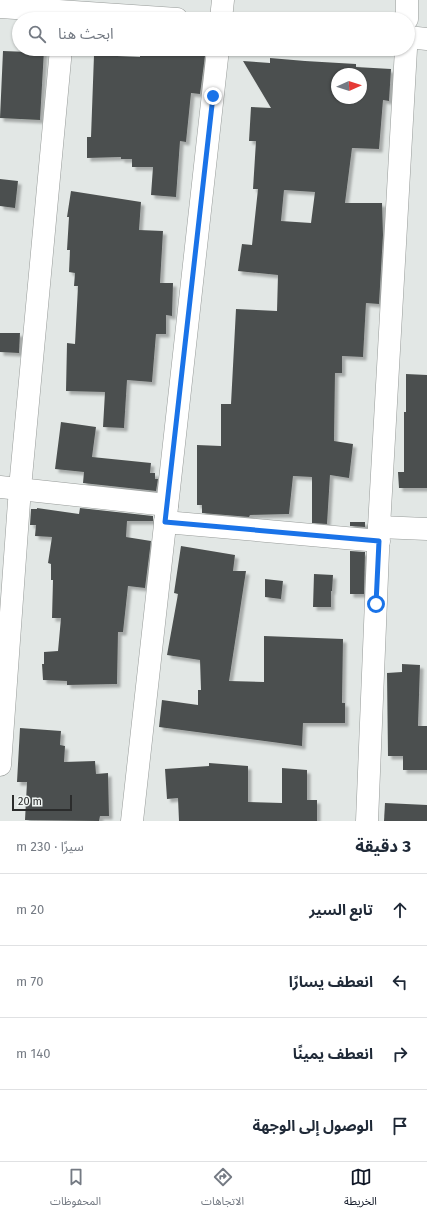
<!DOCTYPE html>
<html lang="ar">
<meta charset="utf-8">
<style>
:root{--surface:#fff;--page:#f2f2f3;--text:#1f2937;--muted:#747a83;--line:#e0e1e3;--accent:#111827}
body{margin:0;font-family:"Fira Sans","Noto Sans Arabic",sans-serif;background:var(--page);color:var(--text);direction:rtl}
.compass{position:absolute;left:331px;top:68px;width:36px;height:36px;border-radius:50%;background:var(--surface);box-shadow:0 1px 3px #0004;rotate:87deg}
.scale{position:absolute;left:12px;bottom:10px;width:60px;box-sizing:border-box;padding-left:4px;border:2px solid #2b2c2c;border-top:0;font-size:11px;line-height:14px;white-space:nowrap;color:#2b2c2c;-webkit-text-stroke:3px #eff4f2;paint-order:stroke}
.stop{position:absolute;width:12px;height:12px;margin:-9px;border:3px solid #1a73e8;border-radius:50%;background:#fff}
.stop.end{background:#1a73e8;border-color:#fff;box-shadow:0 1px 4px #0008}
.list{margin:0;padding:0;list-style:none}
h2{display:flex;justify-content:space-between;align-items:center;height:52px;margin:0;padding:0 16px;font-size:17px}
h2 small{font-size:13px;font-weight:400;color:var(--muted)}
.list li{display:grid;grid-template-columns:26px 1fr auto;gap:12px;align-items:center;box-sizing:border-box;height:72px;padding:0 16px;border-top:1px solid var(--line)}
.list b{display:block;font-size:15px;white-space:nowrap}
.list em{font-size:13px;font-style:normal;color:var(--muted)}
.icon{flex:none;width:22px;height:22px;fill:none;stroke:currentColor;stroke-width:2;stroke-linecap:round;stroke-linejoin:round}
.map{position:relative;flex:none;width:427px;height:821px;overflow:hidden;direction:ltr}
.search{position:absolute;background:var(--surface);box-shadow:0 1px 3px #0004;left:12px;right:12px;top:12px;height:44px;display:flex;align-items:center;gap:10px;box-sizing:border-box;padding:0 14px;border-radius:22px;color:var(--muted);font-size:15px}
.sheet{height:340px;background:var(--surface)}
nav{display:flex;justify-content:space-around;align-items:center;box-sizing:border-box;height:56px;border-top:1px solid var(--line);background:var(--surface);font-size:11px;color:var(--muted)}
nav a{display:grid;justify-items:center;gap:2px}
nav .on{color:var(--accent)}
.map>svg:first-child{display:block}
.building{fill:#4c504f;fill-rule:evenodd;filter:url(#shadow)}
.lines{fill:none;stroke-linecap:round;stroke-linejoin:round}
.street-casing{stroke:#979b99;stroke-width:23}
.street{stroke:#fff;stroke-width:22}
.route{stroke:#1a73e8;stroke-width:5}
</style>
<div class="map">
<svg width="427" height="821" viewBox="0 0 427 821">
<defs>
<filter id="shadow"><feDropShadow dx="3.5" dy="3.5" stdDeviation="1" flood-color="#0004"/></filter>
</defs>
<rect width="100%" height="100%" fill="#e2e7e5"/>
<!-- building -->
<g class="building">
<polygon points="29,49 44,50 40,120 0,118 3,51 29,52"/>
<polygon points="163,53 205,56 200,94 191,93 186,142 180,141 176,197 151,195 153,167 132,167 132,159 121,159 121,157 87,158 87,137 91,137 94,55 140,57 140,54 163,56"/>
<path d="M270,58L305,61L356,64V67L391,69L389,101L383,100L379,149L352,148L345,203H382L383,235L379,304L366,303L363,357L342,356V373H335L334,441L353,444L349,478L330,475L327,524L312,523V477L293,476L289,514L250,515L249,517L202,513V505H197V445L221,446V404H231L236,309L277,311L278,275L238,271L242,244L252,245L258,189H253L256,141H249L251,107L271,108L243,61L270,63ZM337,74H361V98H337ZM284,190L315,192L311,223L281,221Z"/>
<polygon points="0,179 18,181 15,208 0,206"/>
<polygon points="71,191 141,202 139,230 163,231 160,283 173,283 172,316 166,315 166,334 156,334 152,382 127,380 124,428 103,427 105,392 66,391 67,343 75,344 78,286 74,286 75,273 69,272 70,250 67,250 69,217 67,217"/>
<polygon points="0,333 20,333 19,353 0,352"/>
<polygon points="406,374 427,375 427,488 399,488 398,472 404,472 404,412 406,412"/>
<polygon points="61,422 96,427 92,457 151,463 150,473 155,473 155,479 158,479 156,491 83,483 84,472 55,469"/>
<polygon points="37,508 79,514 80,508 153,516 153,521 127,521 126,537 151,541 145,588 128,586 123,632 118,632 117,684 67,685 67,681 43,680 42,664 44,664 44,652 58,651 61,618 52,618 53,580 51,580 51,564 48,563 52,537 35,536 36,525 30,525 31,509 37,509"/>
<polygon points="350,522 365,522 365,527 350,526"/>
<polygon points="181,546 235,555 233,571 246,571 229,681 264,682 264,636 343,639 342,703 345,703 345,723 303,723 302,746 159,727 162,700 198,705 198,690 201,690 200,660 167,655 178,594 174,593"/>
<polygon points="350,551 365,552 364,594 350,594"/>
<polygon points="314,574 333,575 332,591 331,591 331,607 313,607"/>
<polygon points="265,579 283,581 281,599 265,597"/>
<polygon points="402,664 420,665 418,726 427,726 427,770 403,770 403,756 388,756 387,673 402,672"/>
<polygon points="20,728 61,731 60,745 65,746 64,762 95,761 96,774 108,773 109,816 100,816 99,821 25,820 27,782 17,782"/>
<polygon points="209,763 248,766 248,802 282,803 282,768 307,770 307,800 317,800 317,821 179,821 178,798 167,799 165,769 209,766"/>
<polygon points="385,803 427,805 427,821 384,821"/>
</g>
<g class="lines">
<!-- street casing -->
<g class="street-casing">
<g id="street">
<polyline points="0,7 177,19"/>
<polyline points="221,19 223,0"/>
<polyline points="407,19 407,0"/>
<polyline points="408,37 427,39"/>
<polyline points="0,487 167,505"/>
<polyline points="165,522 379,541"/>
<polyline points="379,527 427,529"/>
<polyline points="0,765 20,488 61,49"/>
<polyline points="132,821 218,49"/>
<polyline points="367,821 379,527 406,49"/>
</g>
</g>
<!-- street -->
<use href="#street" class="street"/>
</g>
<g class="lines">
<!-- route -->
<polyline class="route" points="213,96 165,522 379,541 376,604"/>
</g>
</svg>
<svg class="compass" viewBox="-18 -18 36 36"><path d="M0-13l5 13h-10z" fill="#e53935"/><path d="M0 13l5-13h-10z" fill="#747a83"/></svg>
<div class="scale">20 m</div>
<div class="stop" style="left:376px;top:604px"></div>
<div class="stop end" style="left:213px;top:96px"></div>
<div class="search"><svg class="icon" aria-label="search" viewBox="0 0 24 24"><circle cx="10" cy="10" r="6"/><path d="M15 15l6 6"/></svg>ابحث هنا</div>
</div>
<section class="sheet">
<h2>3 دقيقة<small>سيرًا · 230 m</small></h2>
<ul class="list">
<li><svg class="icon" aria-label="ahead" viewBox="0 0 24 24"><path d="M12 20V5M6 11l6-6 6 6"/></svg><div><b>تابع السير</b></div><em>20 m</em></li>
<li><svg class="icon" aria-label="left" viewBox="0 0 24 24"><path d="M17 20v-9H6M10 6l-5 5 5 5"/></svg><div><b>انعطف يسارًا</b></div><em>70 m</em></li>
<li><svg class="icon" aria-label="right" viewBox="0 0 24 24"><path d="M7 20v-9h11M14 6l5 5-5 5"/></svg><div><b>انعطف يمينًا</b></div><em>140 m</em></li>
<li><svg class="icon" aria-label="arrive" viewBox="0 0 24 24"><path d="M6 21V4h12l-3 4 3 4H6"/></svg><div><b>الوصول إلى الوجهة</b></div></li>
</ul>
</section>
<nav>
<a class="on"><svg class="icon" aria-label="map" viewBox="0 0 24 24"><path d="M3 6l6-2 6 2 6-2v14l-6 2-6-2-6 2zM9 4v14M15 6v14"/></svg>الخريطة</a>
<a><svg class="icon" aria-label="directions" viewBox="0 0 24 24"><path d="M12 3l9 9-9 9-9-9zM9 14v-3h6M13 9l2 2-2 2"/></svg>الاتجاهات</a>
<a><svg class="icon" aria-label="saved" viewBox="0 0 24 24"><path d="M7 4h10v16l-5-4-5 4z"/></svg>المحفوظات</a>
</nav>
